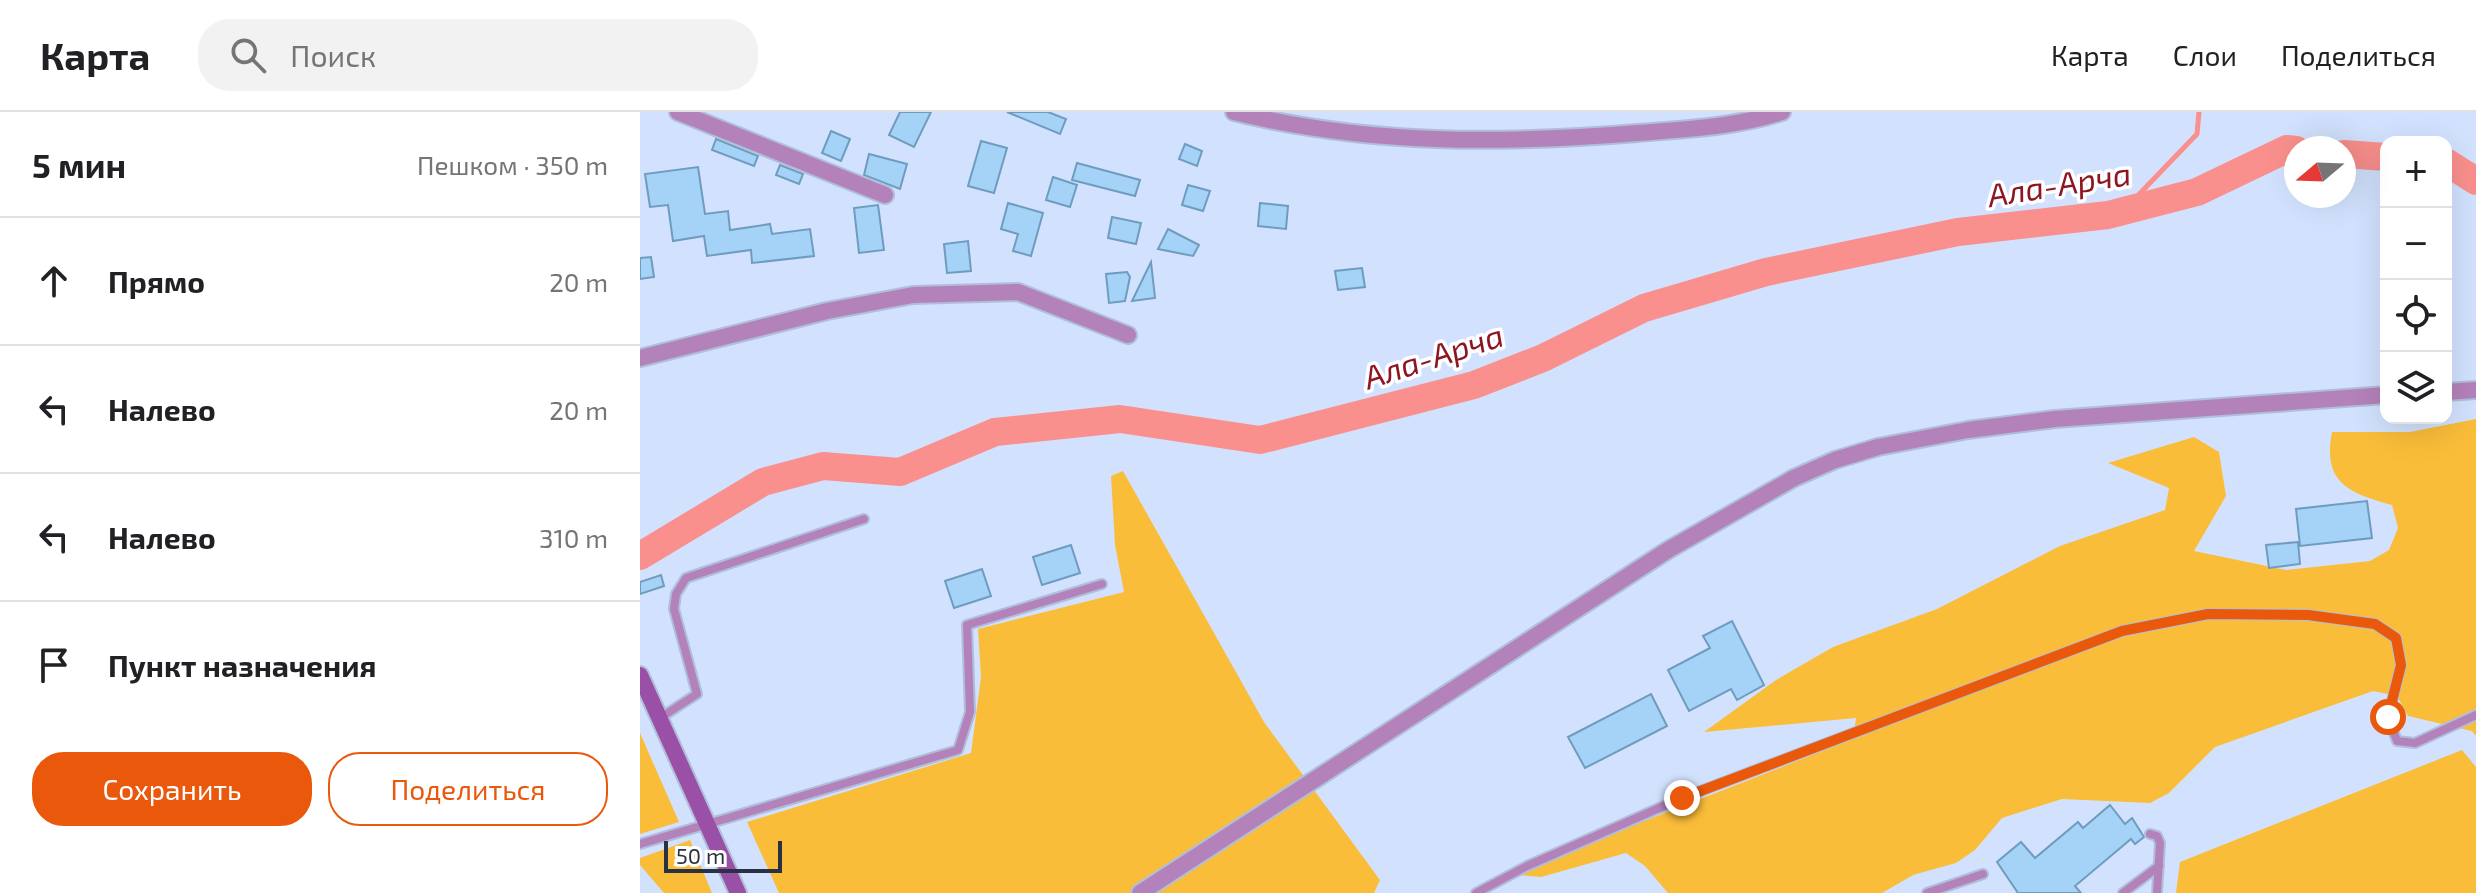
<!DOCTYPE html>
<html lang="ru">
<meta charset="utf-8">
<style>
:root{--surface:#fff;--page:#f2f2f2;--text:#202124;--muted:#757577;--line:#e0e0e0;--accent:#ea580c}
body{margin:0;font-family:"Exo 2",sans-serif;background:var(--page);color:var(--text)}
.controls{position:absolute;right:24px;top:24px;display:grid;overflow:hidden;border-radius:16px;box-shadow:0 8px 32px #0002}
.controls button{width:72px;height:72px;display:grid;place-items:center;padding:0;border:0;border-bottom:2px solid var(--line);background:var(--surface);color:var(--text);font:40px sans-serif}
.compass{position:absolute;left:1644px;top:24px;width:72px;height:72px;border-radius:50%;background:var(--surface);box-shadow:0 8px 32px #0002;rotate:251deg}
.scale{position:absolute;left:24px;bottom:20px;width:118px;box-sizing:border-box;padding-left:8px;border:4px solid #283244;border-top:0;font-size:22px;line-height:28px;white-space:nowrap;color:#283244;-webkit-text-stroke:6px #fff;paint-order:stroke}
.stop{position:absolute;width:24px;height:24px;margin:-18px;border:6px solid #ea580c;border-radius:50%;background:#fff}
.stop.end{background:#ea580c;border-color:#fff;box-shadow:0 2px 8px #0008}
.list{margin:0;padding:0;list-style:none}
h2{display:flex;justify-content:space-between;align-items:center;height:104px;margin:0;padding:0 32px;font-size:34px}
h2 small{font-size:26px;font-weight:400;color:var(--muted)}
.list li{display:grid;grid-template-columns:52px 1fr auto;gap:24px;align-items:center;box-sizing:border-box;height:128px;padding:0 32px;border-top:2px solid var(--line)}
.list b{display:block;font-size:30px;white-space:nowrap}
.list em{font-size:26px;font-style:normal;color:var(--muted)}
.actions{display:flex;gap:16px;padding:24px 32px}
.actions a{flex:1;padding:18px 0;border:2px solid var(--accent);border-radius:32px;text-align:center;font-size:28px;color:var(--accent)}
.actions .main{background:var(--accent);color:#fff}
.icon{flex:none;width:44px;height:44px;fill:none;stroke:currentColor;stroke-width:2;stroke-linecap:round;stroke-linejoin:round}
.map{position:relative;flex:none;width:1836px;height:781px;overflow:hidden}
header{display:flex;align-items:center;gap:48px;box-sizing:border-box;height:112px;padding:0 40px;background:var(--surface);border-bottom:2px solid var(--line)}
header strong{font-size:38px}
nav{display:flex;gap:44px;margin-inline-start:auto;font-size:28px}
.search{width:560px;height:72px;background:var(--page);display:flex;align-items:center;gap:20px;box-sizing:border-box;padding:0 28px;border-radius:32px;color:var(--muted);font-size:30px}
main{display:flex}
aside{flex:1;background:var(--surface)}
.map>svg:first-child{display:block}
.green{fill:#fabd39}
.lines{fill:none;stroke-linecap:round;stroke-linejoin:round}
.stream{stroke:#fa908d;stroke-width:5}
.river{stroke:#fa908d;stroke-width:28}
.building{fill:#a4d3f7;stroke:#6f9cbe;stroke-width:2}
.service-casing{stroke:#b0bfd9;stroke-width:12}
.minor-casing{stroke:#b0bfd9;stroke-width:20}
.secondary-casing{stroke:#b0bfd9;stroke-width:20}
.service{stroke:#b482bb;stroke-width:8}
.minor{stroke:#b482bb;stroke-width:16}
.secondary{stroke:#9a50a6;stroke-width:16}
.route{stroke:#ea580c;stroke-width:10}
.labels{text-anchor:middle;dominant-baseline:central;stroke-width:7;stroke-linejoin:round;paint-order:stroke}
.water-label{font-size:32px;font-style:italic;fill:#8d1623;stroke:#fff}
</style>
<header>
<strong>Карта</strong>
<div class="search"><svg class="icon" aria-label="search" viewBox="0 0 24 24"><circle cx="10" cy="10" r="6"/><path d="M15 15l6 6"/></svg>Поиск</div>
<nav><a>Карта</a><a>Слои</a><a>Поделиться</a></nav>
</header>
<main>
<aside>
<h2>5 мин<small>Пешком · 350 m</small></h2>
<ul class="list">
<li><svg class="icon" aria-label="ahead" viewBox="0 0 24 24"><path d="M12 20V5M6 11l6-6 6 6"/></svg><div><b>Прямо</b></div><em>20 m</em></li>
<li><svg class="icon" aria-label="left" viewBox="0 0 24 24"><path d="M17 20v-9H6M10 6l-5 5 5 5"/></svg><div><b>Налево</b></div><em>20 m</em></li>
<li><svg class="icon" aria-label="left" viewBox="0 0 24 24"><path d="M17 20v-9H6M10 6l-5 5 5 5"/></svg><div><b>Налево</b></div><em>310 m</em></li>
<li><svg class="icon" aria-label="arrive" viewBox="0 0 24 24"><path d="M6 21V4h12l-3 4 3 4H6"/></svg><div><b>Пункт назначения</b></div></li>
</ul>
<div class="actions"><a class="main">Сохранить</a><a>Поделиться</a></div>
</aside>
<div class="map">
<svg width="1836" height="781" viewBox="0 0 1836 781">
<rect width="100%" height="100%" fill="#d2e2fe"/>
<!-- green -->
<g class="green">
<path d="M1836,307V624L1832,619L1768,604L1757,584L1733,579L1575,635L1529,681L1510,691L1422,687L1362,706L1335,738L1316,751L1273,763L1242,781H1028L1005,754L986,741L901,765L879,763L897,751L1213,627L1216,606L1064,620L1136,568L1193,535L1297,497L1420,434L1525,398L1529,376L1468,351L1554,325L1579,340L1586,384L1554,439L1646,458L1730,449L1749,438L1758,416L1752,393C1710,381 1682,372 1692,320H1770Z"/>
<polygon points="483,359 624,610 740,768 734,781 139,781 107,710 331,641 341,565 338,517 484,480 475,433 471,364"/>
<polygon points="0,621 39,710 0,722"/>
<polygon points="1822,638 1836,655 1836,781 1536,781 1540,750"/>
<polygon points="50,728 72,781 24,781 0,753 0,746"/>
</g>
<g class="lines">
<!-- stream -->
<polyline class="stream" points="1483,99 1557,22 1559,0"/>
<!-- river -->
<g class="river">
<polyline points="1704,42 1746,45"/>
<polyline points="1806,50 1836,69"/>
<polyline points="0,444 123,370 183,354 260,360 355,320 480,307 620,328 834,273 903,246 1004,196 1126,160 1318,120 1468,103 1557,80 1647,37 1656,38"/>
</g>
</g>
<!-- building -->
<g class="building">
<polygon points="260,0 291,0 274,35 249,23"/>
<polygon points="367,0 408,0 426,7 420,22"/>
<polygon points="191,19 210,27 201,49 182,41"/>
<polygon points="76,27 118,44 114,54 72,38"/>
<polygon points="341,29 367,36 354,81 328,74"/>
<polygon points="545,32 562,39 557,54 539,47"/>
<polygon points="229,42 267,52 260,77 224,63"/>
<polygon points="437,51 500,68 495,84 432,68"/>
<polygon points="140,53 163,62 159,72 136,63"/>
<polygon points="58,55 65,102 88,99 90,118 130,112 132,122 170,117 174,144 112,151 111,138 67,144 64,124 33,129 28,93 10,95 5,62"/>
<polygon points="413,65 437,73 430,95 406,88"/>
<polygon points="548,73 570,79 563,99 542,93"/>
<polygon points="368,91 403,101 391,144 373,139 378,122 361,117"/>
<polygon points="620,91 648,94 646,117 618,114"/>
<polygon points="238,93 244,138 219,141 214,96"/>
<polygon points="472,105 501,111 496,132 468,126"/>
<polygon points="528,117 559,133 553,144 518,137"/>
<polygon points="328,129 331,159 307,161 304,132"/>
<polygon points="11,145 14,165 0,167 0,146"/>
<polygon points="511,150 515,186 492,189"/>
<polygon points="722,156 725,175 698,178 695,159"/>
<polygon points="487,160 490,165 485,189 469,191 466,162"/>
<polygon points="1727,389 1732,426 1660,434 1656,397"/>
<polygon points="1658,430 1660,452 1629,456 1626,433"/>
<polygon points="431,433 440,461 402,473 393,445"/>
<polygon points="342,457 351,484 314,496 305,469"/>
<polygon points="21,463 24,474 0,482 0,470"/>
<polygon points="1092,509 1124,573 1097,588 1091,577 1049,599 1028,558 1070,536 1063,524"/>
<polygon points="1011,582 1027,614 945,656 928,625"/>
<polygon points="1470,693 1485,712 1492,706 1504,725 1495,732 1491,727 1435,774 1441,781 1378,781 1357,750 1381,730 1395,746 1438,710 1443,716"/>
</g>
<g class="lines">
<!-- service casing -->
<g class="service-casing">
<g id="service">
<polyline points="20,606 57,582 34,497 36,482 46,466 224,407"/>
<polyline points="1510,722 1517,724 1520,731 1517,781"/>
<polyline points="0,732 318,638 330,600 327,513 462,472"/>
<polyline points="836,781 887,754 1042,686 1482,519 1568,502 1668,503 1735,512 1756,526 1761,553 1748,605 1757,629 1775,631 1836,603"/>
<polyline points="1287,781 1343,762"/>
<polyline points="1483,781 1519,754"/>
</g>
</g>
<!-- minor casing -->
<g class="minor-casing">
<g id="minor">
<polyline points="38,0 245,83"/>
<path d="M594,0C727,33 862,32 998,21C1046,17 1096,15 1142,0"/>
<polyline points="0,246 187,199 273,183 378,180 488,223"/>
<polyline points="1806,280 1836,278"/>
<polyline points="500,781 1028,438 1154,366 1195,348 1238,335 1328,318 1415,307 1746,283"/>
</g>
</g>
<!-- secondary casing -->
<g class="secondary-casing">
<polyline id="secondary" points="0,563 98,781"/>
</g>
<!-- service -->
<use href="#service" class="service"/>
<!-- minor -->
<use href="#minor" class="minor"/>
<!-- secondary -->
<use href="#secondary" class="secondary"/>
</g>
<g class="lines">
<!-- route -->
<polyline class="route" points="1042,686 1482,519 1568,502 1668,503 1735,512 1756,526 1761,553 1748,605"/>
</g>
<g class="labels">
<!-- water labels -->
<g class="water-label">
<text transform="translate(1419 71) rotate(-9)">Ала-Арча</text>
<text transform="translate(793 243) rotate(-18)">Ала-Арча</text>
</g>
</g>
</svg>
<div class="controls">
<button>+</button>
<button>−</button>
<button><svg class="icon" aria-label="locate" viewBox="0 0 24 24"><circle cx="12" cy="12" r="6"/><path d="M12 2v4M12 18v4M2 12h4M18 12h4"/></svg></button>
<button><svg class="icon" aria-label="layers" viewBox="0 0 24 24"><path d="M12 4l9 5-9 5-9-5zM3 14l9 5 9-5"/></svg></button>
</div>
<svg class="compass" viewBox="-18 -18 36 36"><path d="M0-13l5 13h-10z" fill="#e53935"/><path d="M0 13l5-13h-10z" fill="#757577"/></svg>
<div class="scale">50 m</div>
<div class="stop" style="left:1748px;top:605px"></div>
<div class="stop end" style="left:1042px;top:686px"></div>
</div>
</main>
